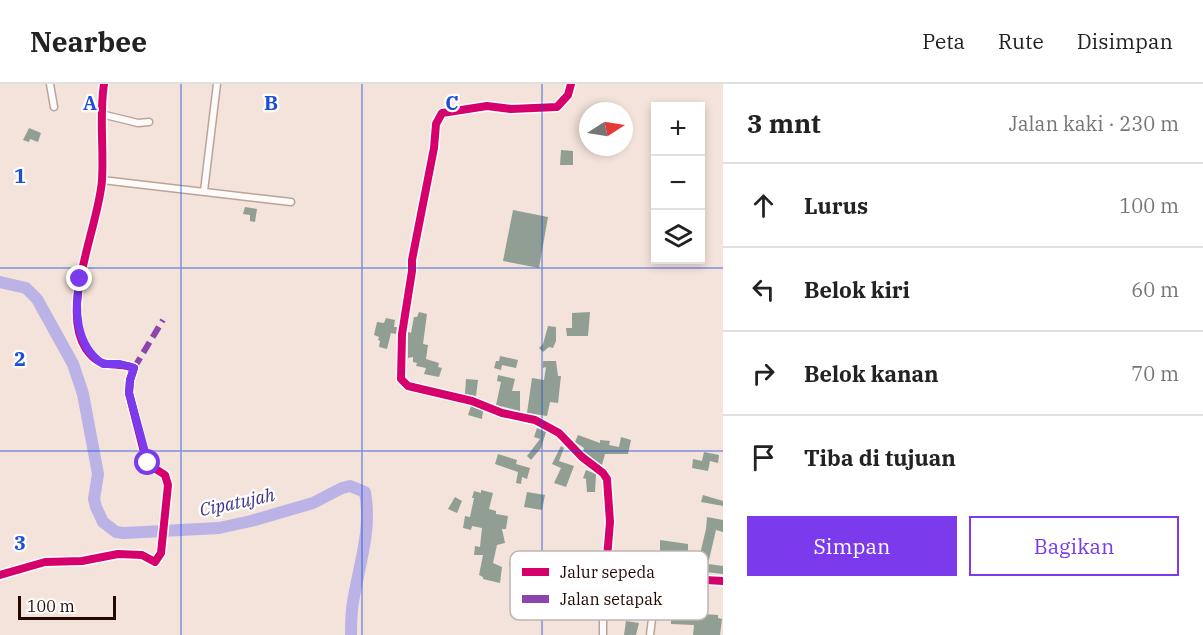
<!DOCTYPE html>
<html lang="id">
<meta charset="utf-8">
<style>
:root{--surface:#fff;--page:#f6f6f6;--text:#222;--muted:#767676;--line:#e0e0e0;--accent:#7c3aed}
body{margin:0;font-family:"IBM Plex Serif",serif;background:var(--page);color:var(--text)}
.controls{position:absolute;right:18px;top:18px;display:grid;overflow:hidden;border-radius:0px;box-shadow:0 3px 9px #0003}
.controls button{width:54px;height:54px;display:grid;place-items:center;padding:0;border:0;border-bottom:2px solid var(--line);background:var(--surface);color:var(--text);font:30px sans-serif}
.compass{position:absolute;left:579px;top:18px;width:54px;height:54px;border-radius:50%;background:var(--surface);box-shadow:0 3px 9px #0003;rotate:78deg}
.scale{position:absolute;left:18px;bottom:15px;width:98px;box-sizing:border-box;padding-left:6px;border:3px solid #240900;border-top:0;font-size:16px;line-height:21px;white-space:nowrap;color:#240900;-webkit-text-stroke:4px #fff;paint-order:stroke}
.stop{position:absolute;width:18px;height:18px;margin:-14px;border:4px solid #7c3aed;border-radius:50%;background:#fff}
.stop.end{background:#7c3aed;border-color:#fff;box-shadow:0 2px 6px #0008}
.list{margin:0;padding:0;list-style:none}
h2{display:flex;justify-content:space-between;align-items:center;height:78px;margin:0;padding:0 24px;font-size:26px}
h2 small{font-size:20px;font-weight:400;color:var(--muted)}
.list li{display:grid;grid-template-columns:39px 1fr auto;gap:18px;align-items:center;box-sizing:border-box;height:84px;padding:0 24px;border-top:2px solid var(--line)}
.list b{display:block;font-size:22px;white-space:nowrap}
.list em{font-size:20px;font-style:normal;color:var(--muted)}
.actions{display:flex;gap:12px;padding:18px 24px}
.actions a{flex:1;padding:14px 0;border:2px solid var(--accent);border-radius:0px;text-align:center;font-size:21px;color:var(--accent)}
.actions .main{background:var(--accent);color:#fff}
.icon{flex:none;width:33px;height:33px;fill:none;stroke:currentColor;stroke-width:2;stroke-linecap:round;stroke-linejoin:round}
.map{position:relative;flex:none;width:723px;height:551px;overflow:hidden}
header{display:flex;align-items:center;gap:36px;box-sizing:border-box;height:84px;padding:0 30px;background:var(--surface);border-bottom:2px solid var(--line)}
header strong{font-size:28px}
nav{display:flex;gap:33px;margin-inline-start:auto;font-size:21px}
main{display:flex}
aside{flex:1;background:var(--surface)}
.map>svg:first-child{display:block}
.lines{fill:none;stroke-linecap:round;stroke-linejoin:round}
.river{stroke:#bbb3e6;stroke-width:12}
.building{fill:#909e93}
.street-casing{stroke:#baa49a;stroke-width:9}
.street{stroke:#fdfbf9;stroke-width:6}
.quiet{stroke:#8e44ad;stroke-width:6;stroke-dasharray:12 6;stroke-linecap:butt}
.cycleway-casing{stroke:#fff;stroke-width:11}
.cycleway{stroke:#d6006c;stroke-width:8}
.route{stroke:#7c3aed;stroke-width:8}
.grid{fill:none;stroke:#1d4ed8;stroke-width:1.5;stroke-opacity:0.55}
.labels{text-anchor:middle;dominant-baseline:central;stroke-width:4.5;stroke-linejoin:round;paint-order:stroke}
.water-label{font-size:18px;font-style:italic;fill:#403289;stroke:#fff}
.key{fill:#fff;stroke:#bdb5b2;stroke-width:1.5}
.key-label{font-size:16px;fill:#240900}
.grid-label{font-size:20px;text-anchor:middle;font-weight:bold;fill:#1d4ed8;stroke:#fff;stroke-width:4.5;stroke-linejoin:round;paint-order:stroke}
</style>
<header>
<strong>Nearbee</strong>
<nav><a>Peta</a><a>Rute</a><a>Disimpan</a></nav>
</header>
<main>
<div class="map">
<svg width="723" height="551" viewBox="0 0 723 551">
<rect width="100%" height="100%" fill="#f4e3da"/>
<g class="lines">
<!-- river -->
<path class="river" d="M0,198L26,204L37,215L73,280L83,310L98,390L94,415L96,423L103,438L116,448L124,449L219,444L251,437L313,419L342,404L350,402L365,408C372,446 359,481 353,518C351,529 351,540 351,551"/>
</g>
<!-- building -->
<g class="building">
<polygon points="29,44 41,49 38,58 30,55 29,58 23,56"/>
<polygon points="561,66 573,67 573,81 560,81"/>
<polygon points="245,123 257,125 255,138 250,137 250,131 243,130"/>
<polygon points="513,126 548,133 539,184 503,177"/>
<polygon points="419,228 427,230 423,260 428,261 426,275 439,279 438,283 442,284 439,293 424,290 426,284 416,282 417,279 413,278 413,273 408,274 408,248 411,249 414,233 417,233"/>
<polygon points="590,228 588,252 567,252 566,244 572,244 572,229"/>
<polygon points="386,234 395,236 394,243 397,243 396,250 391,249 387,265 379,263 380,257 378,256 379,253 374,251 377,238 384,239"/>
<polygon points="548,242 556,243 556,257 553,264 549,263 543,268 539,264 543,260"/>
<polygon points="500,272 518,276 516,284 502,281 501,286 494,284 496,277 499,277"/>
<polygon points="543,277 556,277 558,292 561,292 558,319 550,318 547,332 527,329 532,294 544,296 546,283 543,284"/>
<polygon points="498,291 515,295 512,307 520,307 520,327 496,321 501,298 497,297"/>
<polygon points="466,295 478,296 476,312 465,310"/>
<polygon points="471,322 483,327 482,335 468,331"/>
<polygon points="537,344 546,348 541,364 531,376 527,372 540,355 534,353"/>
<polygon points="578,351 600,359 600,356 610,357 609,361 619,363 621,353 631,356 628,370 605,370 602,381 600,380 586,369 583,367 584,364 575,358"/>
<polygon points="561,362 564,364 559,377 574,382 566,403 554,399 561,384 552,380"/>
<polygon points="704,368 719,371 718,379 710,377 708,387 692,384 693,375 702,377"/>
<polygon points="498,370 517,376 516,380 530,384 527,395 522,393 521,400 516,399 518,388 495,380"/>
<polygon points="586,386 596,390 595,408 587,408 586,395 583,394"/>
<polygon points="481,406 493,409 489,425 496,427 496,430 508,432 506,445 502,445 505,459 497,461 493,479 502,483 500,499 483,495 483,493 479,491 483,471 474,471 475,462 480,463 482,444 472,442 471,446 463,444 465,432 470,433 474,414 472,414 474,407 481,409"/>
<polygon points="527,408 545,411 542,426 524,423"/>
<polygon points="703,411 723,417 723,422 701,418"/>
<polygon points="455,413 462,417 457,429 448,425"/>
<polygon points="707,433 723,436 723,448 716,446 708,480 723,482 723,490 696,487 706,445"/>
<polygon points="660,456 688,460 688,480 683,481 682,485 677,485 677,483 662,483 663,468 660,468"/>
<polygon points="511,471 527,473 542,482 562,489 563,486 574,489 572,497 591,502 592,491 604,492 601,504 596,503 593,516 598,517 598,526 526,509 524,518 515,516 518,507 523,508 526,499 519,497 523,485 509,482"/>
<polygon points="694,501 708,501 703,530 718,531 718,534 722,535 720,551 693,551 694,541 671,540 671,536 662,536 662,523 659,523 659,518 690,518"/>
<polygon points="626,537 639,539 636,551 624,551"/>
</g>
<g class="lines">
<!-- street casing -->
<g class="street-casing">
<g id="street">
<polyline points="50,0 54,23"/>
<polyline points="571,0 568,11 557,23 511,25 487,22 442,29 436,40 434,64 412,176 412,187 402,250 401,295 408,302 472,317 502,329 535,336 559,349 582,373 603,389 607,395 610,438 607,474 611,482 661,495 688,495 723,497"/>
<polyline points="101,30 138,39 149,38"/>
<polyline points="102,96 291,118"/>
<polyline points="204,107 217,0"/>
<path d="M0,491L45,478L82,477L118,470L142,471L155,478L161,469L168,401L165,391L148,380L146,376L129,309L130,296L134,284C113,276 102,288 86,265C59,224 99,142 102,96C104,63 99,32 104,0"/>
<polyline points="603,551 603,521 611,482"/>
<polyline points="650,551 657,495"/>
</g>
</g>
<!-- street -->
<use href="#street" class="street"/>
<!-- quiet -->
<polyline class="quiet" points="134,284 163,236"/>
<!-- cycleway casing -->
<g class="cycleway-casing">
<g id="cycleway">
<polyline points="571,0 568,11 557,23 511,25 487,22 442,29 436,40 434,64 412,176 412,187 402,250 401,295 408,302 472,317 502,329 535,336 559,349 582,373 603,389 607,395 610,438 607,474 611,482 661,495 688,495 723,497"/>
<path d="M0,491L45,478L82,477L118,470L142,471L155,478L161,469L168,401L165,391L148,380L146,376L129,309L130,296L134,284C113,276 102,288 86,265C59,224 99,142 102,96C104,63 99,32 104,0"/>
</g>
</g>
<!-- cycleway -->
<use href="#cycleway" class="cycleway"/>
</g>
<g class="lines">
<!-- route -->
<path class="route" d="M80,195C74,224 75,262 103,280H120L134,284L130,296L129,309L148,379"/>
</g>
<!-- grid -->
<path class="grid" d="M181,0V551M362,0V551M542,0V551M0,184H723M0,367H723"/>
<g class="labels">
<!-- water labels -->
<g class="water-label">
<text transform="translate(237 418) rotate(-12)">Cipatujah</text>
</g>
</g>
<!-- legend -->
<rect x="510" y="467" width="198" height="69" rx="9" class="key"/>
<rect x="522" y="484" width="27" height="8" fill="#d6006c"/>
<rect x="522" y="511" width="27" height="8" fill="#8e44ad"/>
<g class="key-label">
<text x="560" y="494">Jalur sepeda</text>
<text x="560" y="521">Jalan setapak</text>
</g>
<g class="grid-label">
<text x="90" y="26">A</text>
<text x="271" y="26">B</text>
<text x="452" y="26">C</text>
<text x="20" y="99">1</text>
<text x="20" y="282">2</text>
<text x="20" y="466">3</text>
</g>
</svg>
<div class="controls">
<button>+</button>
<button>−</button>
<button><svg class="icon" aria-label="layers" viewBox="0 0 24 24"><path d="M12 4l9 5-9 5-9-5zM3 14l9 5 9-5"/></svg></button>
</div>
<svg class="compass" viewBox="-18 -18 36 36"><path d="M0-13l5 13h-10z" fill="#e53935"/><path d="M0 13l5-13h-10z" fill="#767676"/></svg>
<div class="scale">100 m</div>
<div class="stop" style="left:148px;top:379px"></div>
<div class="stop end" style="left:80px;top:195px"></div>
</div>
<aside>
<h2>3 mnt<small>Jalan kaki · 230 m</small></h2>
<ul class="list">
<li><svg class="icon" aria-label="ahead" viewBox="0 0 24 24"><path d="M12 20V5M6 11l6-6 6 6"/></svg><div><b>Lurus</b></div><em>100 m</em></li>
<li><svg class="icon" aria-label="left" viewBox="0 0 24 24"><path d="M17 20v-9H6M10 6l-5 5 5 5"/></svg><div><b>Belok kiri</b></div><em>60 m</em></li>
<li><svg class="icon" aria-label="right" viewBox="0 0 24 24"><path d="M7 20v-9h11M14 6l5 5-5 5"/></svg><div><b>Belok kanan</b></div><em>70 m</em></li>
<li><svg class="icon" aria-label="arrive" viewBox="0 0 24 24"><path d="M6 21V4h12l-3 4 3 4H6"/></svg><div><b>Tiba di tujuan</b></div></li>
</ul>
<div class="actions"><a class="main">Simpan</a><a>Bagikan</a></div>
</aside>
</main>
